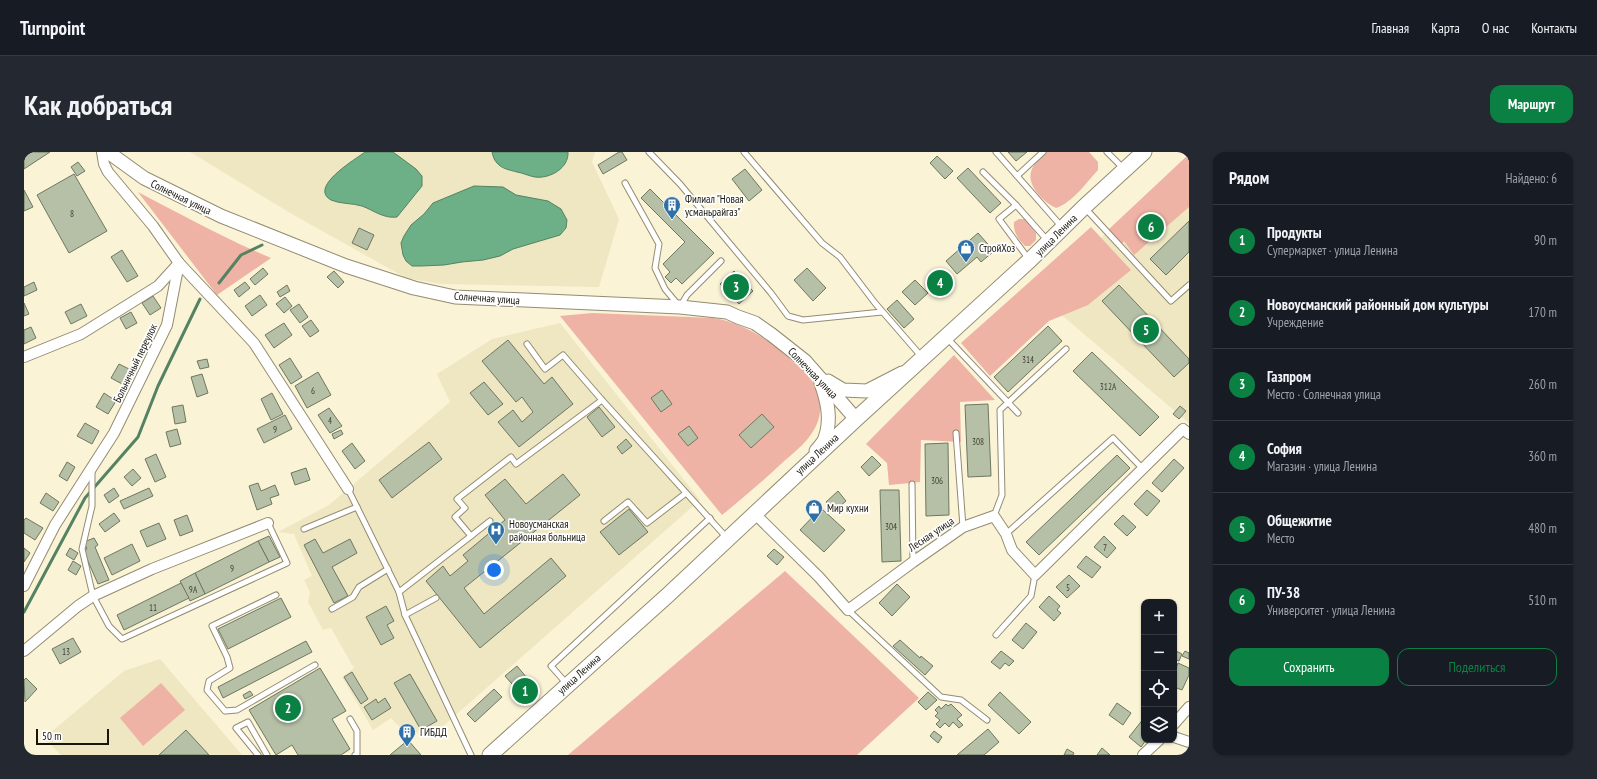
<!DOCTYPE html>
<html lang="ru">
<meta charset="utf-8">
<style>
:root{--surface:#171b24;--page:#242831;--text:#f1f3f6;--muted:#9ea1a6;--line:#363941;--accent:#0b8043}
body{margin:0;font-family:"PT Sans Narrow",sans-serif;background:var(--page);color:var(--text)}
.controls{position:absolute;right:12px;bottom:12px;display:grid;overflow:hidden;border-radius:8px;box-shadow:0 1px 3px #0004}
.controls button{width:36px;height:36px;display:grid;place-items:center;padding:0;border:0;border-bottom:1px solid var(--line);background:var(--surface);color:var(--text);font:20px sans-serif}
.scale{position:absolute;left:12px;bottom:10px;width:73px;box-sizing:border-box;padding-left:4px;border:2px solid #18150c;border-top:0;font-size:11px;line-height:14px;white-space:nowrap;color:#18150c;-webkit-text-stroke:3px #fff;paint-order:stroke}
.you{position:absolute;left:470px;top:418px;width:14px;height:14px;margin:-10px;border:3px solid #fff;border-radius:50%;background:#1a73e8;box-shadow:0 0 0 6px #1a73e833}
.badge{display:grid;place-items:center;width:26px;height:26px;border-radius:50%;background:var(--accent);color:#fff;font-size:13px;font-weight:700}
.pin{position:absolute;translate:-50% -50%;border:2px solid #fff;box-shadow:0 1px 4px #0006}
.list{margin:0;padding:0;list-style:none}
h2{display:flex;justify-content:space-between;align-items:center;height:52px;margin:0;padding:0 16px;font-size:17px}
h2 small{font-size:13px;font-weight:400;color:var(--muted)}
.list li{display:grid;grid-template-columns:26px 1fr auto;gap:12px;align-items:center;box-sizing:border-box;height:72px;padding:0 16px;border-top:1px solid var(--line)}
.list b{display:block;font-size:15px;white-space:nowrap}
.list p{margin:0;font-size:13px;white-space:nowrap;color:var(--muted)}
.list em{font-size:13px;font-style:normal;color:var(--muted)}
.actions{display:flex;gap:8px;padding:12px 16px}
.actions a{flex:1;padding:9px 0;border:1px solid var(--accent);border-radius:12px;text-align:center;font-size:14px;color:var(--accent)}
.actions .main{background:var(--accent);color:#fff}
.icon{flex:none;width:22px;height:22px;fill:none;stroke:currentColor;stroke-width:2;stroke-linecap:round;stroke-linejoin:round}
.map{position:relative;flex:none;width:1165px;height:603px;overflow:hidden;border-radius:12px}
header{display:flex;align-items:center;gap:24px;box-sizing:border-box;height:56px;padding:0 20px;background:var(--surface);border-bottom:1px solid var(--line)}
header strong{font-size:19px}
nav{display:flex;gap:22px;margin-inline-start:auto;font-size:14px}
.intro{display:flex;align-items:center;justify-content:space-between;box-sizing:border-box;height:96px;padding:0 24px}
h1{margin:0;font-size:28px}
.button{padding:10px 18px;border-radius:12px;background:var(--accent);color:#fff;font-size:14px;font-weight:700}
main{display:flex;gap:24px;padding:0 24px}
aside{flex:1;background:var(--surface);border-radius:12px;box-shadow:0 1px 3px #0004}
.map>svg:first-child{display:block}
.built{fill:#efe6c2}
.green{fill:#eeb3a4}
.water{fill:#6db087;stroke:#548262}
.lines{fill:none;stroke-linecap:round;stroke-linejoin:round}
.stream{stroke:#548262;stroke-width:3}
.building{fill:#b5c0a6;stroke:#6e7860}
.service-casing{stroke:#938c72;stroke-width:7}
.minor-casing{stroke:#938c72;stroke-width:12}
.tertiary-casing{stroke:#938c72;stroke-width:15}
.secondary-casing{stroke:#938c72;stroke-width:17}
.service{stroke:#fff;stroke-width:5}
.minor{stroke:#fff;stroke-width:10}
.tertiary{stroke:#fff;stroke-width:13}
.secondary{stroke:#fff;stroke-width:15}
.labels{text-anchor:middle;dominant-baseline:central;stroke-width:3.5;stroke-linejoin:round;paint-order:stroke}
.number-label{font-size:9px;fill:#3f4032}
.street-label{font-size:11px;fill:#18150c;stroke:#fff}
.poi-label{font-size:11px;fill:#18150c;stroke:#fff;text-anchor:start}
</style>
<header>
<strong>Turnpoint</strong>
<nav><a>Главная</a><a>Карта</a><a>О нас</a><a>Контакты</a></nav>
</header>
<div class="intro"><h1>Как добраться</h1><a class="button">Маршрут</a></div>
<main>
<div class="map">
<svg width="1165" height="603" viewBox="0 0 1165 603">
<rect width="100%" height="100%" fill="#faf3d6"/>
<!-- built -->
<g class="built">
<polygon points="166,0 571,0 568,10 595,67 575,135 417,132 382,126 268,62"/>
<polygon points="1165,6 1165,271 1014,143"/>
<polygon points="536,171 676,348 418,575 413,574 397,580 396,579 385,584 367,566 349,578 318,525 330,516 307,476 299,478 284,450 286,440 280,428 288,424 270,382 254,380 305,353 426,250 413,222 468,187"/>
<polygon points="136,507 218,603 37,603 20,586 100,519"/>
</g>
<!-- green -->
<g class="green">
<path d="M1022,0H1065L1074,10V18C1062,31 1049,50 1032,56C1019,50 1001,32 1008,17C1011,10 1017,5 1022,0Z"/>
<polygon points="1165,2 1165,55 1110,103 1100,89 1097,93 1083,79"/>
<path d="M114,40C158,63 202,87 247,106L193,143Z"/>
<path d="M995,67H1001L1012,81V88L1006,94H1001C994,87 989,80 990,70Z"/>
<polygon points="1067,75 1107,118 1064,153 1025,169 966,224 937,191"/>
<path d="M568,161L689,166C720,171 744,187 767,208C773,213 779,217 783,223C790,230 795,240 796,250C799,278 777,295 758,311C739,329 719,346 698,363L536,164Z"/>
<polygon points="930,203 971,248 936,250 937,290 897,288 896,330 865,333 863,311 842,292"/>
<polygon points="761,419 895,546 833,603 544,603"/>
<polygon points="137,531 161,558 119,594 96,566"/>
</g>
<!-- water -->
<g class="water">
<path d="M341,0H369L392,17L398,24V34L373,65C360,67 349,58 338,54C328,51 316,52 307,48C284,35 332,7 341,0Z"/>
<path d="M468,0H544C545,16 526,27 511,25C505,24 499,21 493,20C486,18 478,17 473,11C470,8 469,4 468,0Z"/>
<polygon points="450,34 479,35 492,43 524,49 537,57 543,68 542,76 536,83 489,97 476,104 459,108 438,110 420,113 397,114 388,114 382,109 379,103 377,91 380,84 387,73 400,62 409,51"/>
</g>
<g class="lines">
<!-- stream -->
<g class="stream">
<polyline points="195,131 217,103 238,93"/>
<polyline points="0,460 61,346 114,285 134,234 176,147"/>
</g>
</g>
<!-- building -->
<g class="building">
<polygon points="0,0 26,0 0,17"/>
<polygon points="595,0 598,0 603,8 579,22 574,13"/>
<polygon points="984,0 1003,0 992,9"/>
<polygon points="913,4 929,19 921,27 906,11"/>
<polygon points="54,10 61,19 53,24 47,15"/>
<polygon points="944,16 977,51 966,61 933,26"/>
<polygon points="721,17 738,38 725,49 708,27"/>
<polygon points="50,22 83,79 45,101 13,43"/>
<polygon points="626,37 690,101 658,132 652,126 647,131 641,125 646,120 639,112 661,90 617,46"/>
<polygon points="0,38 9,55 0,59"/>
<polygon points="1165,69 1165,100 1142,123 1126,107"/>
<polygon points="335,76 350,83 343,98 328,91"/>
<polygon points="954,81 970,99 957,110 953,105 933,122 922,109"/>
<polygon points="98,98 114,124 103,130 87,105"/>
<polygon points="239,116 244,122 231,133 226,127"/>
<polygon points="783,116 802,136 789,149 770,128"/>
<polygon points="917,117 925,126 909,141 901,132"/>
<polygon points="310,119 320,130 314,136 303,125"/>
<polygon points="710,119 729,139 715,152 696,132"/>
<polygon points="891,128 904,141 891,153 878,140"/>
<polygon points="10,130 13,138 0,144 0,135"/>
<polygon points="221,130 226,136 215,145 210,138"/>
<polygon points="263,133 266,139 256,145 253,140"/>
<polygon points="1095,133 1165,207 1165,211 1150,225 1078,149"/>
<polygon points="236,143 243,153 228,164 221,154"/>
<polygon points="129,144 137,156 126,163 118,151"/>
<polygon points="261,145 268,154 260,161 252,152"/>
<polygon points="873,148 890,167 880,176 863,157"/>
<polygon points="0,151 5,162 0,164"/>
<polygon points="57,152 63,164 47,172 41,160"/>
<polygon points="275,152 284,165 276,171 266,158"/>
<polygon points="107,160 113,171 102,177 96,166"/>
<polygon points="287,168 295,179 286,185 278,174"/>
<polygon points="260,171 268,183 250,196 241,183"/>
<polygon points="1024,174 1038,189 984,240 970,225"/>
<polygon points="7,175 12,186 0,192 0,178"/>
<polygon points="484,188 520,232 528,225 549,252 495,295 474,270 489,258 498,270 509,260 498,245 492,250 458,209"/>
<polygon points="1068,200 1135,265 1116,284 1049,219"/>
<polygon points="266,206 278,225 267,232 255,213"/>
<polygon points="183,207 185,215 176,217 173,209"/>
<polygon points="95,212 107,218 100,233 87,226"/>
<polygon points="294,220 307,243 283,256 271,234"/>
<polygon points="178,222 184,241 173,245 167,225"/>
<polygon points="460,230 479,252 464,263 446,241"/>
<polygon points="638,238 648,252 637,260 627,246"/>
<polygon points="80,241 92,249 84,262 72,255"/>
<polygon points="248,241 259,262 247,268 237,247"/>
<polygon points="964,252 967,324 944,325 941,253"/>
<polygon points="159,253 162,270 151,272 148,255"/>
<polygon points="1156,254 1162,259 1155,267 1149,262"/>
<polygon points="575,255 591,275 578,285 563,265"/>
<polygon points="305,256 318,274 306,281 294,263"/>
<polygon points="738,262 750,275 727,296 715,283"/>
<polygon points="261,263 268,277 240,291 233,277"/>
<polygon points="61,271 75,279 68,292 53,284"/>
<polygon points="665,274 674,286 664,294 654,282"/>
<polygon points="153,277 157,292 146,295 142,280"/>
<polygon points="317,278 319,282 310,287 308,282"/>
<polygon points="602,287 608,294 598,302 593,295"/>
<polygon points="405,290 418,307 368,346 355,328"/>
<polygon points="328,291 341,309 331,317 318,299"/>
<polygon points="924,291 925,363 902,364 901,292"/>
<polygon points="132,302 142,325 131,330 121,307"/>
<polygon points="1093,303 1106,316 1015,403 1002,390"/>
<polygon points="848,304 857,313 845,324 837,315"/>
<polygon points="1150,307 1160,316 1138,340 1128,331"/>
<polygon points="43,310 51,315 43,329 35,324"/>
<polygon points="282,316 286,328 271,333 267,321"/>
<polygon points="109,317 117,326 108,334 100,325"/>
<polygon points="539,322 556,343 440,436 460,462 527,406 542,424 456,496 402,429 419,414 426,424 444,409 439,403 481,368 461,343 481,327 502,352"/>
<polygon points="234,331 237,339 251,333 255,343 246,346 248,352 233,358 225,334"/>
<polygon points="90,336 95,344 85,351 80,343"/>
<polygon points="125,336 129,344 100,357 96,349"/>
<polygon points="856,338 875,338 877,409 858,410"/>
<polygon points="1123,338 1136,349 1123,364 1110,352"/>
<polygon points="814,339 822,349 810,359 802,350"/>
<polygon points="22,341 35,350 29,359 16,351"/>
<polygon points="797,356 821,378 800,400 776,378"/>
<polygon points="605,357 624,380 595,403 576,380"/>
<polygon points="90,361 96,369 81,380 75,372"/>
<polygon points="163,363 169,379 156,384 150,368"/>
<polygon points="1099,363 1112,375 1103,384 1090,372"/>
<polygon points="2,366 19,376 11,388 0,381 0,368"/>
<polygon points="135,371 142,387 123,395 116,379"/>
<polygon points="245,384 256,405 245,410 234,389"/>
<polygon points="1080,384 1092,396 1083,406 1070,395"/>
<polygon points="70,386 74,393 71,395 85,428 74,432 59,398 63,397 60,390"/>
<polygon points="291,387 299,401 326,387 333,401 308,415 324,444 310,451 280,393"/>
<polygon points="234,389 245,410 181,442 171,421"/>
<polygon points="108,392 116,409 88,423 80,406"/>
<polygon points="0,396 6,401 0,410"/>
<polygon points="46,396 54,401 50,408 42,403"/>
<polygon points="750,397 760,405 753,413 743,404"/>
<polygon points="1062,404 1077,415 1068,426 1053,415"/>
<polygon points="49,409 57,414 52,423 44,418"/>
<polygon points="171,421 181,442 166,449 156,429"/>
<polygon points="1045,423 1056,434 1043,446 1032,435"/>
<polygon points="157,431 165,446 100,478 93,463"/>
<polygon points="873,432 886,445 868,464 855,451"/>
<polygon points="1025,444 1036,454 1033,458 1037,461 1030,469 1015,455"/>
<polygon points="257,446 267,465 204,497 194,477"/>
<polygon points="362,454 370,469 363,473 370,486 357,493 342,465"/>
<polygon points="1002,471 1013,480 999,497 988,488"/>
<polygon points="49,486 57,500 36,512 28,497"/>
<polygon points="876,488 896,506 897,504 909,514 901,523 869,494"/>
<polygon points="282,489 288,500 199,546 194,535"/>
<polygon points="1150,498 1158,502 1155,509 1150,507"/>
<polygon points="977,499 990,509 985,514 981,511 976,517 967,510"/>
<polygon points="1161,499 1165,501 1165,507 1158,504"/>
<polygon points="1154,511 1165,516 1165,523 1158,538 1150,535 1150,521"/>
<polygon points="493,514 513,538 502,548 481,524"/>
<polygon points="296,516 322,559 308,567 326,597 317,603 274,603 268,593 252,603 225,558"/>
<polygon points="328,520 344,547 337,552 320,525"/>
<polygon points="386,522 413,569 397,578 370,531"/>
<polygon points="2,526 13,537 1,550 0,528"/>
<polygon points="470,537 478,545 451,570 443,562"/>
<polygon points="226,539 229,543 221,547 219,543"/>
<polygon points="904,540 913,548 902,558 894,550"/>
<polygon points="976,540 1007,570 995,582 964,553"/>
<polygon points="361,546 367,556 348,568 340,555 352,547 354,551"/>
<polygon points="1093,551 1107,561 1099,573 1085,563"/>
<polygon points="922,552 924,554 927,552 938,563 933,567 939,573 935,576 929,570 925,575 921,571 916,576 912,572 916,568 911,564 914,561 911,558 915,554 917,557"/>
<polygon points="1120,566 1120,588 1122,588 1117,595 1105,585"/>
<polygon points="964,577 975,590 960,603 933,603"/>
<polygon points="162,578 185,603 135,603"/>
<polygon points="910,579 918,585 914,591 906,584"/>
<polygon points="384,588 397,603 366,603"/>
<polygon points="1078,596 1086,603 1073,603"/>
<polygon points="1043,597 1050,601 1049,603 1040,603"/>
</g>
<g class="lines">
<!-- service casing -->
<g class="service-casing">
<g id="service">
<polyline points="625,0 656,32 747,141 764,164 779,168 858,160"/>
<polyline points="720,0 798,91 816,105 851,151 897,204"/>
<polyline points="972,0 1038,75"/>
<polyline points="1083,0 1099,16"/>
<polyline points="959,20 992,53 1024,89"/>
<polyline points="993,24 1019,0"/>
<polyline points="601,31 635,92 631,116 641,137 656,155 663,143 697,109"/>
<polyline points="992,53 975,67 1004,106"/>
<polyline points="1061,56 1147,149 1165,133"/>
<polyline points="923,186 994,261"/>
<polyline points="503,192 521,217 539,203 578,248"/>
<polyline points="932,281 939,375"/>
<polyline points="68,318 68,354 58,397 69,444 85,474 98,487 263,411 244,371"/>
<polyline points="888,332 889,410"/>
<polyline points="324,337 375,440"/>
<polyline points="970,364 978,343 976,258 1042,197"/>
<polyline points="580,369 604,350 623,371 662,341"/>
<polyline points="280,377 333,355"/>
<polyline points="982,382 1089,286 1119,317"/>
<polyline points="447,384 466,369"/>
<polyline points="252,443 188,474 203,505 206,516 185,529 183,538 201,559 213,558 291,513"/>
<polyline points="308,457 329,445 335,435 364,417"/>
<polyline points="824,458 917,545 937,548 963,568"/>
<polyline points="381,463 412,446"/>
<polyline points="972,483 1007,444 1011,423"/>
<polyline points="543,532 527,514 686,366"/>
<polyline points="326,567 333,579 333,602 331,603"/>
<polyline points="234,603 212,576 224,570 243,603"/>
<polyline points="447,603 381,463 375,440 447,384 431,365 441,356 433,347 487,305 492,312 578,248 703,386"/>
</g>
</g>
<!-- minor casing -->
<g class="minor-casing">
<g id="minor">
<polyline points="78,0 80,12 84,20 129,74 155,111 230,191 324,337"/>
<polyline points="0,205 57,182 134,134 155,111"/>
<polyline points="730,361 795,425 824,458 889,410 939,375 970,364 982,382 988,398 1011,423 1159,277 1165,282"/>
<polyline points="0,434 31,373 90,281 143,173 155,111"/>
<polyline points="0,499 54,454 69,444 128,417 244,371"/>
<polyline points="1150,572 1165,555"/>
<polyline points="1150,585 1165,590"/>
<polyline points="1119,603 1135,588"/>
</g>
</g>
<!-- tertiary casing -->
<g class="tertiary-casing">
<g id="tertiary">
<polyline points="84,0 120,26 197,64 322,114 390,136 431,145 656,155 703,160 714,165 731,171 748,183 781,209 832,267"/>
<polyline points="804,229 819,238 843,239 878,221"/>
<path d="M792,299C795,295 800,290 801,286C808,267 803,248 797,231"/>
</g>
</g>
<!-- secondary casing -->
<g class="secondary-casing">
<polyline id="secondary" points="466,603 644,443 832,267 1006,108 1060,55 1120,0"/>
</g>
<!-- service -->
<use href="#service" class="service"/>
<!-- minor -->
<use href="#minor" class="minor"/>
<!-- tertiary -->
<use href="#tertiary" class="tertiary"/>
<!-- secondary -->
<use href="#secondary" class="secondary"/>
</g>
<!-- icons -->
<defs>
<g id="building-pin" transform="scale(0.9)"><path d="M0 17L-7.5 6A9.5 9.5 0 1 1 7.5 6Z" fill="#2f70a6" stroke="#fff"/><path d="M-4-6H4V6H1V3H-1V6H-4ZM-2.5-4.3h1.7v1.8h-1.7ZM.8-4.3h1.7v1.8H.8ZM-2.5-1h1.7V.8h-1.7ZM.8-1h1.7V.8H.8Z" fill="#fff"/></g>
<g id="shop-pin" transform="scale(0.9)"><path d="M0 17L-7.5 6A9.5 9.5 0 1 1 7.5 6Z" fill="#2f70a6" stroke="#fff"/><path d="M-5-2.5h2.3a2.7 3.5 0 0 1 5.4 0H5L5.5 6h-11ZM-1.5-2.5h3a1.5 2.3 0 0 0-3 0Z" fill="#fff"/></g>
<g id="hospital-pin" transform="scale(0.9)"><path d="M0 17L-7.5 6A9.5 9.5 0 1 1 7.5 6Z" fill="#2f70a6" stroke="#fff"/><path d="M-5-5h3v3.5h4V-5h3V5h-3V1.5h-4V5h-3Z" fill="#fff"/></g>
</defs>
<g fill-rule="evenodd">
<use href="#building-pin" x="648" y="53"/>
<use href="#shop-pin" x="942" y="96"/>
<use href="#shop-pin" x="790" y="356"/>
<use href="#hospital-pin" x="472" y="378"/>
<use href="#building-pin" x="383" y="580"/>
</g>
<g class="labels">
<!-- number labels -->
<g class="number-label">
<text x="48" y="61">8</text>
<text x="1004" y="207">314</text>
<text x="1084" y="234">312А</text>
<text x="289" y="238">6</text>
<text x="306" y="268">4</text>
<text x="251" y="277">9</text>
<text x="954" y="289">308</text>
<text x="913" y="328">306</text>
<text x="867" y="374">304</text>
<text x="1081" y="395">7</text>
<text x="208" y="416">9</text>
<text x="1044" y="435">5</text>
<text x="169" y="437">9А</text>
<text x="129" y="455">11</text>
<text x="42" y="499">13</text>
</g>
<!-- street labels -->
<g class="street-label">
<text transform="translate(157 45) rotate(26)">Солнечная улица</text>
<text transform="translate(1032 83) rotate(-45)">улица Ленина</text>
<text transform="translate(463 146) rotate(4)">Солнечная улица</text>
<text transform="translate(111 211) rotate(-64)">Больничный переулок</text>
<text transform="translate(789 221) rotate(46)">Солнечная улица</text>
<text transform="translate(793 302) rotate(-43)">улица Ленина</text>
<text transform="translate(907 382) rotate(-34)">Лесная улица</text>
<text transform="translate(555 522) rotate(-42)">улица Ленина</text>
</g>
<!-- poi labels -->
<g class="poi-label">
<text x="661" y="47">Филиал "Новая<tspan x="661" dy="13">усманьрайгаз"</tspan></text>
<text x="955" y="96">СтройХоз</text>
<text x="803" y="356">Мир кухни</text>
<text x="485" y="372">Новоусманская<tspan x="485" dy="13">районная больница</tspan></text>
<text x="396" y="580">ГИБДД</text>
</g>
</g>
</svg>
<div class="controls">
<button>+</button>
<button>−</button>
<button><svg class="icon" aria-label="locate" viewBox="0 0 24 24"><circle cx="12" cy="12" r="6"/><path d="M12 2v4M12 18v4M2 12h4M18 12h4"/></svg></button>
<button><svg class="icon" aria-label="layers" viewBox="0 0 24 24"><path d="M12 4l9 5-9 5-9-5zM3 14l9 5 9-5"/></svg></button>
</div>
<div class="scale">50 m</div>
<div class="you"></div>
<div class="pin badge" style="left:501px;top:539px">1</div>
<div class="pin badge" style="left:264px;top:556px">2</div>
<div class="pin badge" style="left:712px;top:135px">3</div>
<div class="pin badge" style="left:916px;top:131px">4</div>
<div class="pin badge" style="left:1122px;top:178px">5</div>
<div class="pin badge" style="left:1127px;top:75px">6</div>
</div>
<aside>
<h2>Рядом<small>Найдено: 6</small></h2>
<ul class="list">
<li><span class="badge">1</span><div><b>Продукты</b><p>Супермаркет · улица Ленина</p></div><em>90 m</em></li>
<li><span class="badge">2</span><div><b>Новоусманский районный дом культуры</b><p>Учреждение</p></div><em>170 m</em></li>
<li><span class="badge">3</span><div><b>Газпром</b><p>Место · Солнечная улица</p></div><em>260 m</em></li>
<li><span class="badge">4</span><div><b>София</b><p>Магазин · улица Ленина</p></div><em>360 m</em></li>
<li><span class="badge">5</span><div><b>Общежитие</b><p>Место</p></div><em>480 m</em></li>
<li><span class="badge">6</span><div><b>ПУ-38</b><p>Университет · улица Ленина</p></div><em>510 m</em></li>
</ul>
<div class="actions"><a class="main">Сохранить</a><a>Поделиться</a></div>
</aside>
</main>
